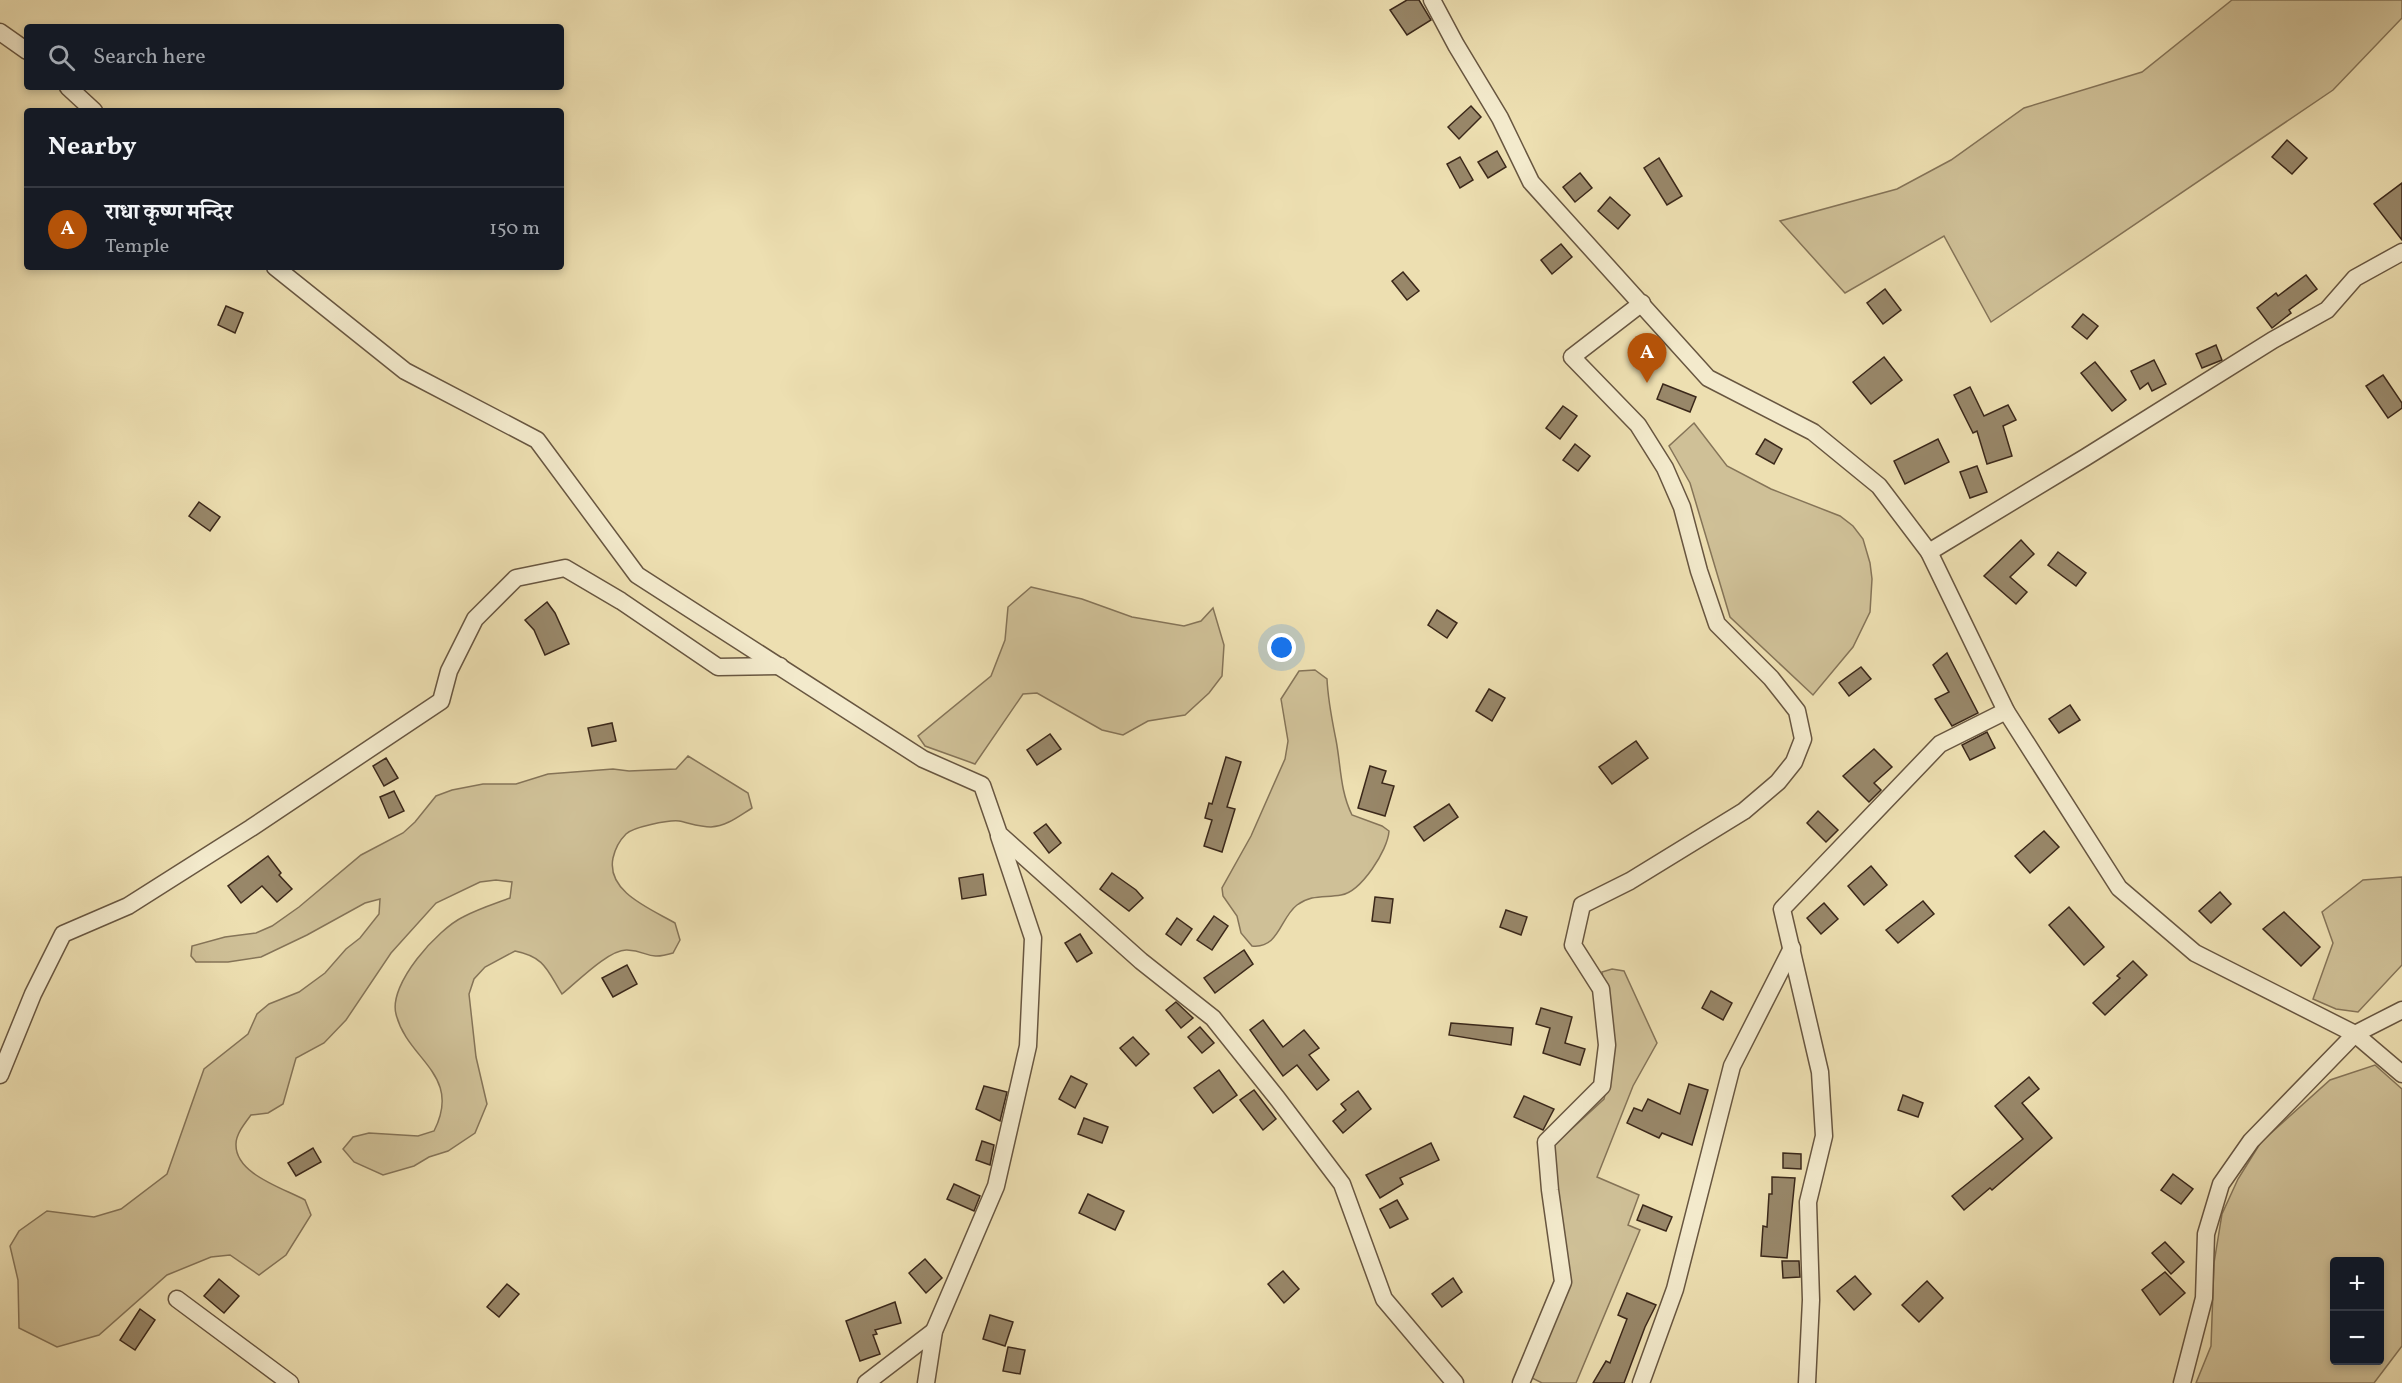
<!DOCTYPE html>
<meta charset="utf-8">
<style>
:root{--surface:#171b24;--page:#20242c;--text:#f1f3f6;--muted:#9ea1a6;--line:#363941;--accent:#b45309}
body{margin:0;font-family:Vollkorn,"Noto Serif Devanagari",serif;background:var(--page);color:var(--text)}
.controls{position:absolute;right:18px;bottom:18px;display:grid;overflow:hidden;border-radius:6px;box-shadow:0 3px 9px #0003}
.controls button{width:54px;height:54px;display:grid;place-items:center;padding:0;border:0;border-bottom:2px solid var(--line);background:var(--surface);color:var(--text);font:30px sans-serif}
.you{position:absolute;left:1282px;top:648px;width:21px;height:21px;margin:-15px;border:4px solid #fff;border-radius:50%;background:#1a73e8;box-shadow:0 0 0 9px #1a73e833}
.badge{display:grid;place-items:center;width:39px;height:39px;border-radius:50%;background:var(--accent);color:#fff;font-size:20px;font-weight:700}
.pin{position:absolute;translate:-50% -50px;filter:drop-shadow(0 2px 3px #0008)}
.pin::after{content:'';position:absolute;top:32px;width:21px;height:18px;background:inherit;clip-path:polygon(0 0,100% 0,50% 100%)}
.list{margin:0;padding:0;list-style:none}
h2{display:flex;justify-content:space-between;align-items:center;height:78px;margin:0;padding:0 24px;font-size:26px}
h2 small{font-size:20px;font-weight:400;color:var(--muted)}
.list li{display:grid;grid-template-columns:39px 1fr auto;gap:18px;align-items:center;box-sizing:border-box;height:84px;padding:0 24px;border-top:2px solid var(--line)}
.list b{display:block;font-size:22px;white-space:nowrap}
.list p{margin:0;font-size:20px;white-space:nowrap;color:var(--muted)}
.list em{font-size:20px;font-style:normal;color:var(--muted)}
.icon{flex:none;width:33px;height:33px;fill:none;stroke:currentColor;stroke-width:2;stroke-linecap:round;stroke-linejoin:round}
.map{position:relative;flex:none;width:2402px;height:1383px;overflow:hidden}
.search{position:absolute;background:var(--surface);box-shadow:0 3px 9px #0003;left:24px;top:24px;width:540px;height:66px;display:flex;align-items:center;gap:15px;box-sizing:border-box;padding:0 21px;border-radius:6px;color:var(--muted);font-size:22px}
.panel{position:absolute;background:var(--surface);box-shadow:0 3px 9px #0003;left:24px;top:108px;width:540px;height:162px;border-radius:6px}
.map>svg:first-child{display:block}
.green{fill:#cfc097;stroke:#857458;stroke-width:1.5;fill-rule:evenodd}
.building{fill:#988769;stroke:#3b281a;stroke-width:1.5}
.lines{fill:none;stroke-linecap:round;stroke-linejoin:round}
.street-casing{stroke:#685640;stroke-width:19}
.street{stroke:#f3eacc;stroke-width:16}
</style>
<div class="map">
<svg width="2402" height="1383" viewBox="0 0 2402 1383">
<rect width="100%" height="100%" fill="#eddfb1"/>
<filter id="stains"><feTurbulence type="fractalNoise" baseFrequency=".00333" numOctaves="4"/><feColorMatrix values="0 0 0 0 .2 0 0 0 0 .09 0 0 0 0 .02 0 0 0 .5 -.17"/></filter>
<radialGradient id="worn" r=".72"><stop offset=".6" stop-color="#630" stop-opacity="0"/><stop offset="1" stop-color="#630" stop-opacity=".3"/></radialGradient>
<!-- green -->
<g class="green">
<polygon points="2232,0 2402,0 2402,18 2333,90 1991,322 1944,236 1845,293 1780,221 1897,189 1951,160 2024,108 2142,72"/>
<polygon points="1694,423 1727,466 1771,489 1840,516 1853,526 1863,539 1870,563 1872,579 1870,612 1853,647 1813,695 1730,617 1690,483 1669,446"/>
<polygon points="1031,587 1082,599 1132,617 1184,626 1201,621 1213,608 1224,645 1222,676 1209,693 1185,715 1148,721 1123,735 1102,730 1037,693 1023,694 975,764 925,746 918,736 991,676 1005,640 1008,607"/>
<path d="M1315,670L1327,679C1328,701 1332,720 1336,740C1341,766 1340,791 1352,815L1382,826L1389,831C1388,850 1361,892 1341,895C1325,898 1312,894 1297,905C1280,918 1279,949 1252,946L1241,933L1237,916L1223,896L1222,888L1251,836L1285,759L1288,741L1281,699L1299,671Z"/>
<path d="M688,756L748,793L752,808C739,816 727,826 711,827C700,827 689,823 679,821C668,820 633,827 626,834C619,841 615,849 613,858C606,892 651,909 675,923L680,940L673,953C647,961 649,951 627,950C609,949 576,983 562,994C547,970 545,957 515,951L485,967L474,979L469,994L476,1057L487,1104L475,1133L448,1151L429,1157L414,1166L383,1175L354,1162L343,1149L353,1137L369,1133L418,1136L434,1131C463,1074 407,1060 396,1014C388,984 438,929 463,917C478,909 494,904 510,898L512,882L496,880L480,882L436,903L391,953L346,1020L324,1043L296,1058L283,1104L268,1113L251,1115C245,1123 236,1134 236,1144C235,1174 283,1188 305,1200L311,1215L286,1255L259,1275L230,1255L211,1257L167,1275L99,1335L57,1347L19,1328L18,1280L10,1246L19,1231L47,1211L94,1217L121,1209L167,1174L204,1069L248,1034L257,1014L269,1004L299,992L325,973L346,949L360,938L379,914L380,899L365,903L307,935L261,957L228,962H196L191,956L192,946L225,937L256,933L272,926L299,907L361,855L403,833L415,822L436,796L452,790L483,784H516L548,774L613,769L629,771L676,769Z"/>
<polygon points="2402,877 2402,965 2358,1012 2336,1009 2313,999 2333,943 2322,912 2363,880"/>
<polygon points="1612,969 1624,971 1657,1043 1633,1086 1597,1177 1639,1195 1628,1225 1640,1230 1576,1383 1542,1383 1530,1377 1568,1283 1553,1146 1604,1099 1615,1049 1602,972"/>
<path d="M2375,1065L2402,1089V1346L2374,1383H2196L2211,1346L2214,1263L2222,1214L2238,1179L2261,1142L2330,1080ZM2334,1262H2380V1360H2334Z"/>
</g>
<!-- building -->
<g class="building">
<polygon points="1407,0 1419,0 1431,20 1407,35 1390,10"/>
<polygon points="1471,106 1481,117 1459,139 1448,127"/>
<polygon points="2287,140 2307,158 2292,174 2272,157"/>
<polygon points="1497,151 1506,167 1488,178 1478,162"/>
<polygon points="1460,157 1473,180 1460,188 1447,164"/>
<polygon points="1659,158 1682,196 1667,205 1644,168"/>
<polygon points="1580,173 1592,188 1575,202 1563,187"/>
<polygon points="2402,183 2402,240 2374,204"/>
<polygon points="1610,197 1630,215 1618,229 1598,211"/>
<polygon points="1561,244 1572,257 1552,274 1541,260"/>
<polygon points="1403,272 1419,291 1407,300 1392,281"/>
<polygon points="2306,275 2317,289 2289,310 2291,313 2272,328 2257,308 2276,293 2278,296"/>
<polygon points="1885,289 1901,310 1883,324 1867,303"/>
<polygon points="226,306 243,313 235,333 218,325"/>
<polygon points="2083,314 2098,326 2087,339 2072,327"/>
<polygon points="2216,345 2222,360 2202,368 2196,354"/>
<polygon points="1884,357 1902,380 1871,404 1853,382"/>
<polygon points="2154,360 2166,384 2152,391 2148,383 2140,389 2131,371"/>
<polygon points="2095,362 2126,400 2112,411 2081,373"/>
<polygon points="2383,375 2402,403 2402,408 2388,418 2366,386"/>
<polygon points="1663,384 1696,397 1690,412 1657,399"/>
<polygon points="1970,387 1984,416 2008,405 2016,420 2003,426 2012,456 1987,464 1977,431 1973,433 1954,395"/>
<polygon points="1563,406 1577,416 1560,439 1546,428"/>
<polygon points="1765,439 1782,449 1774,464 1756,454"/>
<polygon points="1938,439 1949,462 1905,484 1894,461"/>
<polygon points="1575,444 1590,456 1578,471 1563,460"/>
<polygon points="1977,466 1987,492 1970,498 1960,472"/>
<polygon points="199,502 220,517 210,531 189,516"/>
<polygon points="2021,540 2034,554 2010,577 2027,592 2016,604 1984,576"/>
<polygon points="2058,552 2086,573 2076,586 2048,565"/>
<polygon points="547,602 555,613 569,644 545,655 534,630 525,620"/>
<polygon points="1437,610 1457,623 1447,638 1428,625"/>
<polygon points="1947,653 1978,713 1952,726 1935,699 1949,692 1933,665"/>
<polygon points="1861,667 1871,679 1849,696 1839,683"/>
<polygon points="1489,689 1505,698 1492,721 1476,711"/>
<polygon points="2070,705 2080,720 2059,733 2049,719"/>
<polygon points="612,723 616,741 592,746 588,728"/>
<polygon points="1987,732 1995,748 1970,760 1962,745"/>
<polygon points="1050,734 1061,749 1037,765 1027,750"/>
<polygon points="1636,741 1648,758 1612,784 1599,767"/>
<polygon points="1874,749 1892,767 1874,783 1881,790 1869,802 1843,776"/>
<polygon points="1226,757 1241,762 1227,807 1235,809 1222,852 1204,846 1212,820 1205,818 1209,803 1212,804"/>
<polygon points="386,758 398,778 384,786 373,766"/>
<polygon points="1370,766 1386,771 1382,783 1394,786 1385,816 1358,808"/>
<polygon points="394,791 404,811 389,818 380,797"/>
<polygon points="1449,804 1458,817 1424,841 1414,827"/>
<polygon points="1818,811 1838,830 1826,842 1807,823"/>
<polygon points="1046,824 1061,843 1049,853 1034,833"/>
<polygon points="2044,831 2059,847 2030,873 2015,856"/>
<polygon points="268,856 281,873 279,875 292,889 277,902 262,886 241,903 228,886"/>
<polygon points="1871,866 1887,885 1864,905 1848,886"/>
<polygon points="1112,873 1136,890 1143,898 1129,911 1100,889"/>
<polygon points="983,874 986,895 962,899 959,878"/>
<polygon points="2220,892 2231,904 2211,923 2199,911"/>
<polygon points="1375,897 1393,899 1390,923 1372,921"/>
<polygon points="1923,901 1934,914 1898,943 1886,930"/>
<polygon points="1824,903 1838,919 1821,934 1807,918"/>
<polygon points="2069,907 2104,947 2084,965 2049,925"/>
<polygon points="1506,910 1527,917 1521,935 1500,927"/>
<polygon points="2284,912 2320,947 2301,966 2263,929"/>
<polygon points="1214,916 1228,926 1212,950 1197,940"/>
<polygon points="1177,918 1192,929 1181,945 1166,934"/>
<polygon points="1080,934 1092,953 1077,962 1065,943"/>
<polygon points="1244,950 1253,964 1215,993 1204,978"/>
<polygon points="2133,961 2147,975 2105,1015 2093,1003 2120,978 2117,976"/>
<polygon points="627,965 637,984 613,997 602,978"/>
<polygon points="1711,991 1732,1003 1723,1020 1702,1008"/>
<polygon points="1176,1002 1193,1018 1181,1028 1166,1010"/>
<polygon points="1541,1008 1572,1017 1565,1043 1585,1049 1580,1065 1543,1053 1550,1028 1536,1024"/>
<polygon points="1263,1020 1283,1047 1304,1030 1319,1048 1309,1055 1329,1080 1317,1090 1297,1065 1283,1076 1250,1030"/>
<polygon points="1451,1023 1513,1028 1511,1045 1449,1035"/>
<polygon points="1200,1027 1214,1043 1202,1053 1188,1037"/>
<polygon points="1133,1037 1149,1054 1136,1066 1120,1048"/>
<polygon points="1219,1070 1237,1095 1213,1113 1194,1088"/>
<polygon points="1071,1076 1087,1084 1075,1108 1059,1099"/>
<polygon points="2029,1077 2039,1089 2022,1103 2052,1138 1992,1190 1990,1188 1964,1210 1952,1196 2023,1139 1995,1106"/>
<polygon points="1689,1084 1708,1090 1692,1145 1662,1133 1659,1138 1627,1123 1634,1108 1642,1111 1648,1099 1680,1114"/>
<polygon points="984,1086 1007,1092 1000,1121 976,1109"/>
<polygon points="1254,1090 1276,1119 1263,1130 1240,1100"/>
<polygon points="1358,1091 1371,1109 1343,1133 1333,1121 1346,1110 1341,1104"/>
<polygon points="1903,1095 1923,1103 1918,1117 1898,1110"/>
<polygon points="1524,1096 1554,1109 1543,1130 1514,1117"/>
<polygon points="1084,1118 1108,1127 1102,1143 1078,1134"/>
<polygon points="982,1141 994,1145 990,1165 976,1160"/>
<polygon points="1431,1143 1439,1160 1400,1178 1403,1184 1380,1198 1366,1175"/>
<polygon points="313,1148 321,1162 296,1176 288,1163"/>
<polygon points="1783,1153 1801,1154 1801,1169 1783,1168"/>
<polygon points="2173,1174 2193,1189 2181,1204 2161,1190"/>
<polygon points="1772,1177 1795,1178 1787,1258 1761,1256 1763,1226 1767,1227 1769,1194 1772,1194"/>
<polygon points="954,1184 980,1196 974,1211 947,1199"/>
<polygon points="1088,1194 1124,1211 1115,1230 1079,1213"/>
<polygon points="1397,1200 1408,1219 1390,1228 1380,1209"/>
<polygon points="1643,1205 1672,1217 1666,1231 1637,1220"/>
<polygon points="2165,1242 2184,1262 2171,1274 2152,1253"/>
<polygon points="925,1259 942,1278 926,1293 909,1273"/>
<polygon points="1782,1261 1799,1261 1800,1277 1783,1278"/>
<polygon points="1283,1271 1299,1289 1284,1303 1268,1284"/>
<polygon points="2165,1272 2185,1293 2160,1315 2142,1290"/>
<polygon points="1855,1276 1871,1294 1854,1310 1837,1291"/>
<polygon points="1453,1278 1462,1292 1442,1307 1432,1294"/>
<polygon points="219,1279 239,1296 224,1313 204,1296"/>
<polygon points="1927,1281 1943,1298 1919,1322 1902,1305"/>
<polygon points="507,1284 519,1294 499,1317 487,1307"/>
<polygon points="1627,1293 1656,1305 1645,1327 1624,1383 1593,1383 1606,1361 1610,1363 1627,1319 1618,1315"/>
<polygon points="895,1302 901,1323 875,1330 877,1334 873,1335 880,1354 860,1361 846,1321"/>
<polygon points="140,1309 155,1320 135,1350 120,1340"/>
<polygon points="990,1315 1013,1322 1005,1346 983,1339"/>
<polygon points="1008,1347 1025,1350 1020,1374 1003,1371"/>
</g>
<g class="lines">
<!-- street casing -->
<g class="street-casing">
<g id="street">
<polyline points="1432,0 1456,45 1500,118 1531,182 1708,378 1813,432 1879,486 1929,552 2006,711 2119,888 2195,953 2355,1034 2402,1074"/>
<polyline points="0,32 27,51"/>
<polyline points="68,87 94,111"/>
<polyline points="275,267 405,371 537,440 637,575 923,759 982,785 999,834 1141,961 1213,1018 1277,1098 1342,1184 1384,1299 1455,1383"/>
<polyline points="1929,552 2086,457 2273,340 2327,310 2355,278 2402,252"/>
<polyline points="0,1075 33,994 63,934 128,906 251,828 441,701 449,671 475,619 516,578 565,568 621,601 718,667 780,666"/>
<polyline points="177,1299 290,1383"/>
<polyline points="866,1383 934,1331"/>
<polyline points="926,1383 934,1331 996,1186 1028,1046 1033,938 999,836"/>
<polyline points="1521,1383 1563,1282 1550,1190 1546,1142 1602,1086 1607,1045 1601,989 1573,945 1582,905 1630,881 1744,811 1778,782 1794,762 1803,739 1797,711 1771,678 1717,624 1699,571 1682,507 1665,468 1638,425 1572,357 1642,303"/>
<polyline points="1641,1383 1675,1289 1732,1066 1792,948"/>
<polyline points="1807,1383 1811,1300 1808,1202 1824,1136 1820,1072 1782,909 1940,744 2006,711"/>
<polyline points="2182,1383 2204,1298 2206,1234 2221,1184 2251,1141 2355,1034 2402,1010"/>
</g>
</g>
<!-- street -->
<use href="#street" class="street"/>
</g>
<rect width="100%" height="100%" filter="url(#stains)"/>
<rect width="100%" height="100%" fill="url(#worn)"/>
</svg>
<div class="controls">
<button>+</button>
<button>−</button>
</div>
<div class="you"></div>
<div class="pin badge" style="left:1647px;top:383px">A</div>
<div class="search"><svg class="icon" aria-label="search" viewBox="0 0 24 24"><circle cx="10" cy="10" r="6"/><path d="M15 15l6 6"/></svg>Search here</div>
<section class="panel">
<h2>Nearby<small></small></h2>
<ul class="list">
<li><span class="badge">A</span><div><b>राधा कृष्ण मन्दिर</b><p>Temple</p></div><em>150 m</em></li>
</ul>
</section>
</div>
